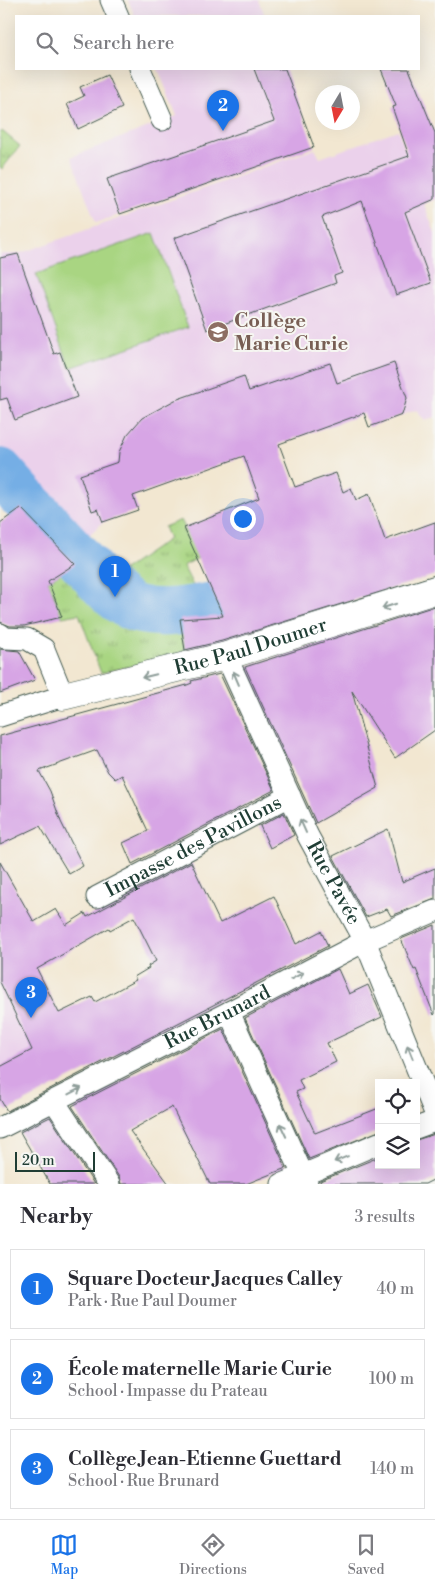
<!DOCTYPE html>
<meta charset="utf-8">
<style>
:root{--surface:#fff;--page:#f2f2f3;--text:#2b2b33;--muted:#7c7c81;--line:#e1e1e2;--accent:#1a73e8}
body{margin:0;font-family:"Libre Bodoni",serif;background:var(--page);color:var(--text)}
.controls{position:absolute;right:15px;bottom:15px;display:grid;overflow:hidden;border-radius:0px;box-shadow:0 5px 20px #0002}
.controls button{width:45px;height:45px;display:grid;place-items:center;padding:0;border:0;border-bottom:1px solid var(--line);background:var(--surface);color:var(--text);font:25px sans-serif}
.compass{position:absolute;left:315px;top:85px;width:45px;height:45px;border-radius:50%;background:var(--surface);box-shadow:0 5px 20px #0002;rotate:190deg}
.scale{position:absolute;left:15px;bottom:12px;width:80px;box-sizing:border-box;padding-left:5px;border:2px solid #1f3d34;border-top:0;font-size:14px;line-height:18px;white-space:nowrap;color:#1f3d34;-webkit-text-stroke:4px #f6f6f2;paint-order:stroke}
.you{position:absolute;left:242px;top:518px;width:18px;height:18px;margin:-12px;border:4px solid #fff;border-radius:50%;background:#1a73e8;box-shadow:0 0 0 8px #1a73e833}
.badge{display:grid;place-items:center;width:32px;height:32px;border-radius:50%;background:var(--accent);color:#fff;font-size:16px;font-weight:700}
.pin{position:absolute;translate:-50% -41px;filter:drop-shadow(0 1px 2px #0008)}
.pin::after{content:'';position:absolute;top:26px;width:18px;height:15px;background:inherit;clip-path:polygon(0 0,100% 0,50% 100%)}
.list{margin:0;padding:0;list-style:none}
h2{display:flex;justify-content:space-between;align-items:center;height:65px;margin:0;padding:0 20px;font-size:21px}
h2 small{font-size:16px;font-weight:400;color:var(--muted)}
.list li{display:grid;grid-template-columns:32px 1fr auto;gap:15px;align-items:center;box-sizing:border-box;height:80px;margin:0 10px 10px;padding:0 10px;border:1px solid var(--line);border-radius:0px}
.list b{display:block;font-size:19px;white-space:nowrap}
.list p{margin:0;font-size:16px;white-space:nowrap;color:var(--muted)}
.list em{font-size:16px;font-style:normal;color:var(--muted)}
.icon{flex:none;width:28px;height:28px;fill:none;stroke:currentColor;stroke-width:2;stroke-linecap:round;stroke-linejoin:round}
.map{position:relative;flex:none;width:435px;height:1184px;overflow:hidden}
.search{position:absolute;background:var(--surface);box-shadow:0 5px 20px #0002;left:15px;right:15px;top:15px;height:55px;display:flex;align-items:center;gap:12px;box-sizing:border-box;padding:0 18px;border-radius:0px;color:var(--muted);font-size:19px}
.sheet{height:335px;background:var(--surface)}
nav{display:flex;justify-content:space-around;align-items:center;box-sizing:border-box;height:70px;border-top:1px solid var(--line);background:var(--surface);font-size:14px;color:var(--muted)}
nav a{display:grid;justify-items:center;gap:2px}
nav .on{color:var(--accent)}
.map>svg:first-child{display:block}
.built{fill:#ebd1eb}
.grass{fill:#a9d582;stroke:#64895b}
.park{fill:url(#park-tufts);stroke:#64895b}
.lines{fill:none;stroke-linecap:round;stroke-linejoin:round}
.river{stroke:#74aee5;stroke-width:48}
.building{fill:#d7a5e5;fill-rule:evenodd}
.street-casing{stroke:#3f564c;stroke-width:23}
.secondary-casing{stroke:#3f564c;stroke-width:29}
.street{stroke:#fff;stroke-width:21}
.secondary{stroke:#fff;stroke-width:28}
.oneway{stroke:#8f9e9a}
.labels{text-anchor:middle;dominant-baseline:central;stroke-width:4;stroke-linejoin:round;paint-order:stroke}
.education-label{font-size:20px;font-weight:bold;fill:#785e54;stroke:#f6f6f2;text-anchor:start}
.street-label{font-size:20px;fill:#1f3d34;stroke:#f6f6f2}
</style>
<div class="map">
<svg width="435" height="1184" viewBox="0 0 435 1184">
<defs>
<pattern id="park-tufts" width="24" height="20" patternUnits="userSpaceOnUse" patternTransform="scale(1.25)"><rect width="24" height="20" fill="#a9d582"/><path d="M3 7l-1-3M5 7V3M7 7l1-3M15 17l-1-3M17 17v-4M19 17l1-3" fill="none" stroke="#89ae6b"/></pattern>
</defs>
<rect width="100%" height="100%" fill="#f6f6f2"/>
<filter id="ink" filterUnits="userSpaceOnUse"><feTurbulence type="fractalNoise" baseFrequency=".02" numOctaves="2"/><feDisplacementMap in="SourceGraphic" scale="10" xChannelSelector="R" yChannelSelector="G"/><feConvolveMatrix kernelMatrix="1 2 1 2 8 2 1 2 1" color-interpolation-filters="sRGB"/></filter>
<filter id="wash" filterUnits="userSpaceOnUse"><feTurbulence type="fractalNoise" baseFrequency=".0096" numOctaves="4" result="noise"/><feDisplacementMap in="SourceGraphic" scale="20" xChannelSelector="R" yChannelSelector="G"/><feGaussianBlur stdDeviation="1.12" result="paint"/><feColorMatrix in="noise" values="0 0 0 0 0 0 0 0 0 0 0 0 0 0 0 0 0 1.4 0 .05"/><feComposite in="paint" operator="in"/></filter>
<g filter="url(#wash)">
<rect width="100%" height="100%" fill="#f2e7d1"/>
<!-- built -->
<g class="built">
<polygon points="128,0 259,0 265,16 135,16"/>
<polygon points="158,69 285,69 314,147 96,223 71,157 177,116"/>
<polygon points="398,130 405,149 413,146 417,155 407,159 435,233 435,417 425,421 416,410 369,427 364,414 279,444 284,457 249,470 243,456 134,496 138,510 103,522 87,537 0,458 0,254 18,254 315,149 320,158"/>
<polygon points="0,933 27,950 86,1067 0,1112"/>
</g>
<!-- grass -->
<polygon class="grass" points="154,233 188,327 70,368 36,274"/>
<!-- park -->
<g class="park">
<polygon points="2,131 20,146 2,169 0,167 0,133"/>
<polygon points="181,520 200,557 183,566 195,589 175,593 186,653 101,673 79,614 62,617 48,581 75,564 88,575 97,569 95,564 98,563 111,579 169,539 164,527"/>
</g>
<g class="lines">
<!-- river -->
<path class="river" d="M0,472C26,501 53,530 80,559C95,575 116,603 137,609C162,616 188,610 213,606"/>
</g>
<g id="blocks">
<!-- building -->
<g class="building">
<polygon points="254,69 285,69 314,147 120,214 107,179 274,121"/>
<polygon points="381,69 409,69 435,133 435,199 405,212 431,283 396,295 362,201 322,217 342,273 334,276 336,283 207,330 174,238 409,156 392,107 396,106"/>
<polygon points="107,75 122,108 78,129 67,104 84,96 80,87"/>
<polygon points="18,254 54,354 60,352 77,397 15,420 7,398 0,400 0,258"/>
<polygon points="330,363 337,383 394,363 407,398 402,415 369,427 364,413 279,444 295,487 336,473 343,492 351,488 356,500 369,494 385,540 435,522 435,575 222,641 185,650 180,619 223,616 184,528 259,498 244,456 133,496 138,510 103,522 98,509 92,511 80,475 118,462 119,452 127,435 142,418 175,400 244,376 249,391"/>
<polygon points="21,508 75,564 48,581 62,617 24,626 10,626 0,622 0,523"/>
<polygon points="435,606 435,730 395,758 352,691 378,788 316,823 245,667"/>
<polygon points="0,649 19,651 35,680 0,693"/>
<polygon points="220,674 274,790 132,864 123,843 148,831 122,775 115,779 108,772 97,750 39,771 50,791 61,822 83,866 69,874 40,826 0,845 0,736 187,685 192,683 191,681"/>
<polygon points="284,813 294,835 270,848 260,826"/>
<polygon points="388,829 402,882 435,868 435,899 391,916 387,909 366,917 333,856"/>
<path d="M0,862L34,922L56,909L66,925L85,913L87,917L191,862L220,923L274,896L296,944L321,931L328,946L7,1111L0,1099V1067L32,1050L0,982ZM134,917L156,961L148,966L149,968L134,977L136,980L95,1002L92,997L59,1013L37,969L109,928L110,930Z"/>
<polygon points="435,925 435,1014 434,1015 416,969 414,970 401,939"/>
<polygon points="338,969 349,994 368,985 382,1017 327,1043 336,1062 299,1080 303,1089 296,1092 315,1133 379,1108 379,1131 309,1159 245,1018"/>
<polygon points="223,1029 286,1168 246,1184 210,1184 172,1107 130,1131 169,1184 121,1184 119,1177 72,1106"/>
<polygon points="50,1117 94,1184 50,1184 20,1132"/>
<polygon points="435,1134 435,1179 425,1184 321,1184 320,1181 379,1157 379,1165 416,1165 416,1140"/>
</g>
</g>
</g>
<g filter="url(#ink)">
<use href="#blocks" fill-opacity="0" stroke="#3f564c" stroke-width="1"/>
<g class="lines">
<!-- street casing -->
<g class="street-casing">
<g id="street">
<polyline points="111,0 118,16"/>
<polyline points="140,69 162,120"/>
<polyline points="0,634 5,638 27,639 44,649 63,696 0,716"/>
<path id="s1" d="M226,656L308,836L365,941L435,1113"/>
<path id="s2" d="M97,897L290,796"/>
<polyline points="229,1012 307,1184"/>
<polyline points="54,1101 109,1184"/>
<path id="s3" d="M0,1128L229,1012L365,941L435,911"/>
<polyline points="416,1128 435,1121"/>
<polyline points="282,1184 379,1143"/>
</g>
</g>
<!-- secondary casing -->
<g class="secondary-casing">
<g id="secondary">
<path id="s4" d="M63,696L226,656L435,590"/>
</g>
</g>
<!-- street -->
<use href="#street" class="street"/>
<!-- secondary -->
<use href="#secondary" class="secondary"/>
</g>
<!-- one-way arrows -->
<defs><path id="oneway-shaft" d="M-6 0H5M1.5-3L5.5 0L1.5 3" fill="none" stroke-width="1.6" stroke-linecap="round" stroke-linejoin="round" transform="scale(1.25)"/></defs>
<g class="oneway">
<use href="#oneway-shaft" transform="translate(389 606) rotate(162)"/>
<use href="#oneway-shaft" transform="translate(149 676) rotate(167)"/>
<use href="#oneway-shaft" transform="translate(236 678) rotate(-113)"/>
<use href="#oneway-shaft" transform="translate(303 826) rotate(-114)"/>
<use href="#oneway-shaft" transform="translate(297 976) rotate(-28)"/>
<use href="#oneway-shaft" transform="translate(410 1052) rotate(-112)"/>
<use href="#oneway-shaft" transform="translate(75 1091) rotate(-27)"/>
<use href="#oneway-shaft" transform="translate(283 1130) rotate(-115)"/>
<use href="#oneway-shaft" transform="translate(341 1159) rotate(158)"/>
</g>
</g>
<!-- icons -->
<defs>
<g id="school-disc" transform="scale(1.125)"><circle r="9.5" fill="#8d6e63" stroke="#f6f6f2"/><path d="M0-5L7-2L0 1L-7-2ZM-4 1L0 2.5L4 1V4Q0 6-4 4Z" fill="#fff"/></g>
</defs>
<g fill-rule="evenodd">
<use href="#school-disc" x="218" y="332"/>
</g>
<g class="labels">
<!-- education labels -->
<g class="education-label">
<text x="234" y="321">Collège<tspan x="234" dy="23">Marie Curie</tspan></text>
</g>
<!-- street labels -->
<g class="street-label">
<text stroke="none"><textPath href="#s4" startOffset="194">Rue Paul Doumer</textPath></text>
<text stroke="none"><textPath href="#s2" startOffset="109">Impasse des Pavillons</textPath></text>
<text stroke="none"><textPath href="#s1" startOffset="251">Rue Pavée</textPath></text>
<text stroke="none"><textPath href="#s3" startOffset="244">Rue Brunard</textPath></text>
</g>
</g>
</svg>
<div class="controls">
<button><svg class="icon" aria-label="locate" viewBox="0 0 24 24"><circle cx="12" cy="12" r="6"/><path d="M12 2v4M12 18v4M2 12h4M18 12h4"/></svg></button>
<button><svg class="icon" aria-label="layers" viewBox="0 0 24 24"><path d="M12 4l9 5-9 5-9-5zM3 14l9 5 9-5"/></svg></button>
</div>
<svg class="compass" viewBox="-18 -18 36 36"><path d="M0-13l5 13h-10z" fill="#e53935"/><path d="M0 13l5-13h-10z" fill="#7c7c81"/></svg>
<div class="scale">20 m</div>
<div class="you"></div>
<div class="pin badge" style="left:115px;top:597px">1</div>
<div class="pin badge" style="left:223px;top:131px">2</div>
<div class="pin badge" style="left:31px;top:1018px">3</div>
<div class="search"><svg class="icon" aria-label="search" viewBox="0 0 24 24"><circle cx="10" cy="10" r="6"/><path d="M15 15l6 6"/></svg>Search here</div>
</div>
<section class="sheet">
<h2>Nearby<small>3 results</small></h2>
<ul class="list">
<li><span class="badge">1</span><div><b>Square Docteur Jacques Calley</b><p>Park · Rue Paul Doumer</p></div><em>40 m</em></li>
<li><span class="badge">2</span><div><b>École maternelle Marie Curie</b><p>School · Impasse du Prateau</p></div><em>100 m</em></li>
<li><span class="badge">3</span><div><b>Collège Jean-Etienne Guettard</b><p>School · Rue Brunard</p></div><em>140 m</em></li>
</ul>
</section>
<nav>
<a class="on"><svg class="icon" aria-label="map" viewBox="0 0 24 24"><path d="M3 6l6-2 6 2 6-2v14l-6 2-6-2-6 2zM9 4v14M15 6v14"/></svg>Map</a>
<a><svg class="icon" aria-label="directions" viewBox="0 0 24 24"><path d="M12 3l9 9-9 9-9-9zM9 14v-3h6M13 9l2 2-2 2"/></svg>Directions</a>
<a><svg class="icon" aria-label="saved" viewBox="0 0 24 24"><path d="M7 4h10v16l-5-4-5 4z"/></svg>Saved</a>
</nav>
